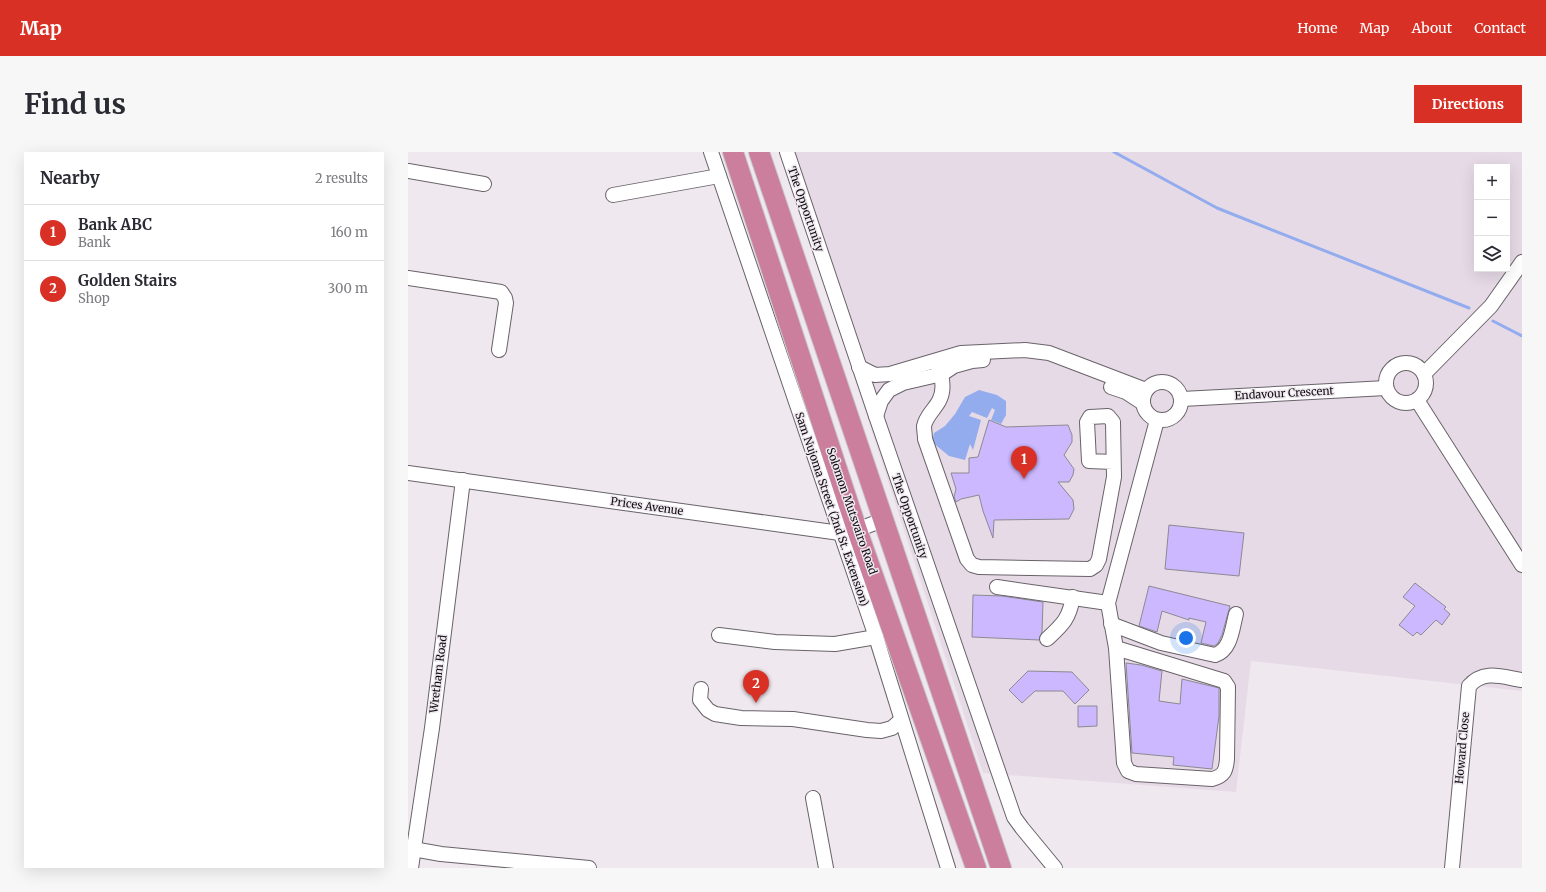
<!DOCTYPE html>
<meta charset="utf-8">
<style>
:root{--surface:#fff;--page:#f7f7f7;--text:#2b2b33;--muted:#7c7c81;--line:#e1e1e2;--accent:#d93025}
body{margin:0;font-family:Merriweather,serif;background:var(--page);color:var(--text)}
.controls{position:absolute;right:12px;top:12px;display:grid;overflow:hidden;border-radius:0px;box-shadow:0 4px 16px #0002}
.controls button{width:36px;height:36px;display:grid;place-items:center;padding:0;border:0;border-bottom:1px solid var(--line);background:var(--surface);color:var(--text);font:20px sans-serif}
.you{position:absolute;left:778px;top:486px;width:14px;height:14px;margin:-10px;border:3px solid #fff;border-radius:50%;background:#1a73e8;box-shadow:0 0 0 6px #1a73e833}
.badge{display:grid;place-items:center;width:26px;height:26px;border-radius:50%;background:var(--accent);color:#fff;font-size:13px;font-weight:700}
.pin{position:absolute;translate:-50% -33px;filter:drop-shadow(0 1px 2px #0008)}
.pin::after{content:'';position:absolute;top:21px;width:14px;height:12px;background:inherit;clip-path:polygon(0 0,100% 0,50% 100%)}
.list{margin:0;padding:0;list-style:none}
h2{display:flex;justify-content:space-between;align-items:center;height:52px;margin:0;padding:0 16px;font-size:17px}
h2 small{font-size:13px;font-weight:400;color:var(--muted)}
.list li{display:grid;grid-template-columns:26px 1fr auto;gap:12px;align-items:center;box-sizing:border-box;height:56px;padding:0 16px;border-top:1px solid var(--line)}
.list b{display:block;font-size:15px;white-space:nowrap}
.list p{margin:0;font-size:13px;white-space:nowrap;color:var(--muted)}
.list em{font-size:13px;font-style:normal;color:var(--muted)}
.icon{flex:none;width:22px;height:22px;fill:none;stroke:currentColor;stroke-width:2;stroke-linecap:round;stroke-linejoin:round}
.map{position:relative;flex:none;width:1114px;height:716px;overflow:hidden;border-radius:0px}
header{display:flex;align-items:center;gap:24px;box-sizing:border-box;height:56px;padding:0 20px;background:var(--accent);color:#fff}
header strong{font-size:19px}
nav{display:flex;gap:22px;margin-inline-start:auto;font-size:14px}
.intro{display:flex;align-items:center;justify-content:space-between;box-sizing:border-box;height:96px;padding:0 24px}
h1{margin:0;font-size:28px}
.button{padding:10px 18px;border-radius:0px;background:var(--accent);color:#fff;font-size:14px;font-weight:700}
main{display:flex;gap:24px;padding:0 24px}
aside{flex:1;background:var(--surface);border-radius:0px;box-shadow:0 4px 16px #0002}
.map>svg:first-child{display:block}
.built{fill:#e7dae7;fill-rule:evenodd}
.water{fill:#93acee}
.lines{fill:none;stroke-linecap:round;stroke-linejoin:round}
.stream{stroke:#93acee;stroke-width:3}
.building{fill:#ccb8ff;stroke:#8b8991}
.minor-casing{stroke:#696369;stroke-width:16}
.highway-casing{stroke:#cacaca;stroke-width:22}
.minor{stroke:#fff;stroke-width:14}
.highway{stroke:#cb7f9d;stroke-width:20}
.labels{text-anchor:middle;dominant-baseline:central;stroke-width:3;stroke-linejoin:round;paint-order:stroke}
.street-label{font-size:11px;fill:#0f0c0f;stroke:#efe8ef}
</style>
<header>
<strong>Map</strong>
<nav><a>Home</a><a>Map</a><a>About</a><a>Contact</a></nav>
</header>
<div class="intro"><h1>Find us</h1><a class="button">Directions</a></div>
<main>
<aside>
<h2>Nearby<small>2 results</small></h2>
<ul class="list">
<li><span class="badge">1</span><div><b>Bank ABC</b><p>Bank</p></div><em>160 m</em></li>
<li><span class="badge">2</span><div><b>Golden Stairs</b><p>Shop</p></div><em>300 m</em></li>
</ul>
</aside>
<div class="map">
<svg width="1114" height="716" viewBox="0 0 1114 716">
<rect width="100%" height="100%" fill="#efe8ef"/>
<!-- built -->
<path class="built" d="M373,0H1114V539L843,509L828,640L575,621ZM1069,15H1099V117H1069Z"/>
<!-- water -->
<polygon class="water" points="571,238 589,243 598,249 598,263 593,272 583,268 587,258 584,256 579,266 564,260 561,264 573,268 565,298 562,292 557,308 541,304 524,290 526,281 537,274 547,262 557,245"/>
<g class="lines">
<!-- stream -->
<g class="stream">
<polyline points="706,0 809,56 1061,156"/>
<polyline points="1085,169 1114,184"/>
</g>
</g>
<!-- building -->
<g class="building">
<polygon points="581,268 598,275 660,273 664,283 664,290 656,303 666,317 665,323 661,330 650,330 665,348 666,357 661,367 586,368 585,386 575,359 571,343 553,347 548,350 546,345 548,337 543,321 561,321 561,306 570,305"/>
<polygon points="761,373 836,381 831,424 757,417"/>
<polygon points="1007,431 1038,455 1036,457 1042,462 1034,473 1028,468 1013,483 1009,480 1005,484 991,473 1007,454 995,445"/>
<polygon points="741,434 822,454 814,483 810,491 806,494 793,491 798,470 781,466 781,468 754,459 749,480 731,474"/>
<polygon points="565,443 594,444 635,450 634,480 631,488 564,485"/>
<polygon points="718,511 733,513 754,519 751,549 772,552 774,527 811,536 811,564 804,617 765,613 766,605 724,601"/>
<polygon points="620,519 664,520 681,538 667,552 655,539 627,539 614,551 601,538"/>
<polygon points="670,554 689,554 689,574 670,575"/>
</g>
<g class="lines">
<!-- minor casing -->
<g class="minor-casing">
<g id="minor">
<polyline points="303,0 468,485 540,716"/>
<polyline points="379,0 468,264 606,665 614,676 647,716"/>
<polyline points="0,19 76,32"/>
<polyline points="205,43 311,24"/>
<polyline points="0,126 93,140 97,146 98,151 91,198"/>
<path d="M528,209C534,222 538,236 531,249C526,258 518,264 516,274C516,278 517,283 517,287L559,407L564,413L571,415L682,417L688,413L691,407L706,325L705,270L700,264L682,265L679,270L681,309L705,310"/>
<circle cx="998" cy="231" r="20"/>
<polyline points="451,215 467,223 482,222 553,201 617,198 641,201 738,238"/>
<polyline points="1016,222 1083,154 1114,110"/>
<circle cx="754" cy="249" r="19"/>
<polyline points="703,235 718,240 735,251"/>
<polyline points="774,247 978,236"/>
<polyline points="1009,248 1114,413"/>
<polyline points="468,264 473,249 481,238 495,231 534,222 546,214 564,209 575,208"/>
<polyline points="0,321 432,381 449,378 477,367"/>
<polyline points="589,435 700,451"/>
<path d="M703,472L753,491L807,503C823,498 824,477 828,462"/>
<polyline points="311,483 367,490 427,492 468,485"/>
<path d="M639,487C655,472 661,467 665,445"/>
<path d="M708,496L816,529L820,535L819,607C818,619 816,624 804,627L728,622L720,619L716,611L708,496L700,451L749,268"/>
<polyline points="293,537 292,548 300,558 307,562 333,566 385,567 459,578 473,579 484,576 493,568"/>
<polyline points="405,646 418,716"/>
<polyline points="5,697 33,702 181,716"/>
<polyline points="3,716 24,576 55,328"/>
<path d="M1044,716L1061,534C1076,517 1094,525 1114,528"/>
</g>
</g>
<!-- highway casing -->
<g class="highway-casing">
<g id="highway">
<polyline points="325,0 449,378 568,716"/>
<path d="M351,0C431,239 513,477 593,716"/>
</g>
</g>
<!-- minor -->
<use href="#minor" class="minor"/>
<!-- highway -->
<use href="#highway" class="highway"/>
</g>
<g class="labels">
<!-- street labels -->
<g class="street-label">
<text transform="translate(398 57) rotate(71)">The Opportunity</text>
<text transform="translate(876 241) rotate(-3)">Endavour Crescent</text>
<text transform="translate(239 354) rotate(8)">Prices Avenue</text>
<text transform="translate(424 357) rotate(71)">Sam Nujoma Street (2nd St. Extension)</text>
<text transform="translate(444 359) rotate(71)">Solomon Mutsvairo Road</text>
<text transform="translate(502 364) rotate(71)">The Opportunity</text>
<text transform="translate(30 522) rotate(-83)">Wretham Road</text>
<text transform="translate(1054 596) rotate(-85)">Howard Close</text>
</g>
</g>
</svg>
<div class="controls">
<button>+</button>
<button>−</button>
<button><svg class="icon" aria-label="layers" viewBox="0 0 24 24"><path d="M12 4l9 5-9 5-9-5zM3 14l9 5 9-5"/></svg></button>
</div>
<div class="you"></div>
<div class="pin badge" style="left:616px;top:327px">1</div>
<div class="pin badge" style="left:348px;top:551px">2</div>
</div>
</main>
